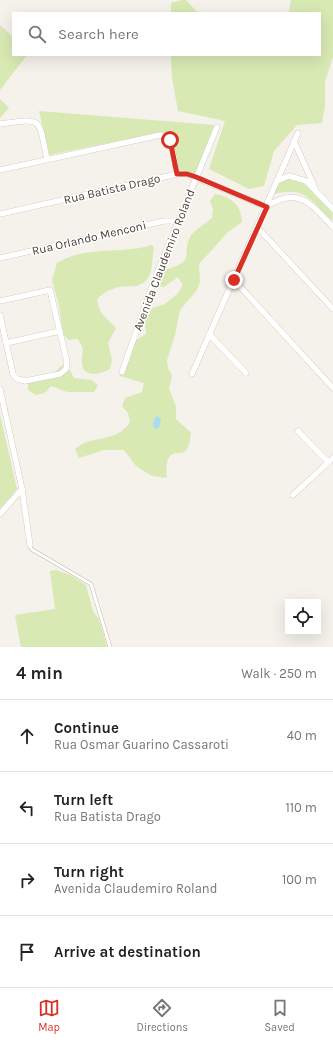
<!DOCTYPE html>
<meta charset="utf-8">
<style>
:root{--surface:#fff;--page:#f6f6f6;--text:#222;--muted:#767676;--line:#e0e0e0;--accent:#d93025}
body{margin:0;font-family:Karla,sans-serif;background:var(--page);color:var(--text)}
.controls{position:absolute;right:12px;bottom:12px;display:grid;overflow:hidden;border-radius:0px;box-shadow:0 4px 16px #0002}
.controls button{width:36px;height:36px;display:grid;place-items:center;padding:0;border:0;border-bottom:1px solid var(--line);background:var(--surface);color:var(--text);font:20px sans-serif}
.stop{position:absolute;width:12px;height:12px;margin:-9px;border:3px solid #d93025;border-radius:50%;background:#fff}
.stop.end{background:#d93025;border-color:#fff;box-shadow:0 1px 4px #0008}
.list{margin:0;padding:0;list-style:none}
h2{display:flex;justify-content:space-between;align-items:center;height:52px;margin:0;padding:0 16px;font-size:17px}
h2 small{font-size:13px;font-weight:400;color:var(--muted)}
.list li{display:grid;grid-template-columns:26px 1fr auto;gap:12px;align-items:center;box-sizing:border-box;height:72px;padding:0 16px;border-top:1px solid var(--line)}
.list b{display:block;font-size:15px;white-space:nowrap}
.list p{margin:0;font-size:13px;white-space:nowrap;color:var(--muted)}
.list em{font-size:13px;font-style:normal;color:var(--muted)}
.icon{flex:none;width:22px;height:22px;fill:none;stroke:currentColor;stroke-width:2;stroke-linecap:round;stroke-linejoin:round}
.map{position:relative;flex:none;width:333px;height:647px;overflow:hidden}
.search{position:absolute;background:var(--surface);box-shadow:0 4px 16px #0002;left:12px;right:12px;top:12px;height:44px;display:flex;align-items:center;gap:10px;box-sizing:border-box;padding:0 14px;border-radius:0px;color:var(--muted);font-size:15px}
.sheet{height:340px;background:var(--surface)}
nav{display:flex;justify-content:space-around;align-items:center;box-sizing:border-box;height:56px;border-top:1px solid var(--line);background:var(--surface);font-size:11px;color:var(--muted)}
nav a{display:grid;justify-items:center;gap:2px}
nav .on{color:var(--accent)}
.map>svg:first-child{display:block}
.green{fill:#d8e9b4}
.water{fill:#a8dcf1}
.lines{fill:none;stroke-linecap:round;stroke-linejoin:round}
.lane-casing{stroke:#c1b7ad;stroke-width:4}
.street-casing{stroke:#c1b7ad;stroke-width:6}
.lane{stroke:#fff;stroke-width:3}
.street{stroke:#fff;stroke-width:5.5}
.route{stroke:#d93025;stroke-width:5}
.labels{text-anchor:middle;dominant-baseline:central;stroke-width:3;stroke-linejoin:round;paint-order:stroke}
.street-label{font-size:12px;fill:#4a4138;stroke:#fff}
</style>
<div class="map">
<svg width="333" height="647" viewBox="0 0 333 647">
<rect width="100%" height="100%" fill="#f5f1eb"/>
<!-- green -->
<g class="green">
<polygon points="181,0 186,0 198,13 171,13 171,3"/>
<polygon points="291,0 333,0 333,57 325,82 325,106 322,123 297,125 274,151 264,186 249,189 209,169 225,121 178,111 172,78 171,55 320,55 320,13 289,13"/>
<polygon points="0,25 13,37 13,55 27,55 0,90"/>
<polygon points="0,99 9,108 0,118"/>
<path d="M39,111L214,125L195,174L179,170C176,158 176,134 162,132L49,155Z"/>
<path d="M289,178C307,180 321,200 333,213L332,221C311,201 306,186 274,194L279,183Z"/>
<path d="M215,194C232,197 241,205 242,222L228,232L199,264L200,282L197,290L180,310L175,335L167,360L168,368L172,375L169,389L176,406V419L191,433C190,438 190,445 187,449C183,455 178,452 173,454C165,457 166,472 167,478L152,476L136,466L124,450H104L79,458L75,449C92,434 116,444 130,422L128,413L122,406L125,398L142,392L144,383L120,376L125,356L132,343L146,334L144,316L149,309L165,304L178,293L183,285L178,277L164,287L155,286C159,264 169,272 182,263C189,258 185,249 188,242C191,231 204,225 212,218L213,209L210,201Z"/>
<path d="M152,245L154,248C152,256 153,268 149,276C141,290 131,285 119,287C110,289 103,293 97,299C99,314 106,318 116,328L108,343L112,360L110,369C101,374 83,379 82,363C81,351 87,350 77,339L68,340L63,333L59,306L52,280L57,263C86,245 120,255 152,245Z"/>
<path d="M62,365L70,370L74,378L91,380L98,385L94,392H67L51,386L45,393L36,395L28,390V383C39,369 48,382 62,365Z"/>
<polygon points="0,415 17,489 0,509"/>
<polygon points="56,570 70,575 86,585 93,611 99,619 107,647 21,647 15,615 55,609 50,571"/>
</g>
<!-- water -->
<polygon class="water" points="156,416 161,418 159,428 156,429 154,428 153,424"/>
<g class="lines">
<!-- lane casing -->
<g class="lane-casing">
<polyline id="lane" points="30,545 31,549 91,584 110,647"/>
</g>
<!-- street casing -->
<g class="street-casing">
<g id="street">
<path d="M0,124C44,118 38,117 47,159"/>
<polyline points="294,141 315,188"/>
<path d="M0,170L160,135C174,136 174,162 177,174"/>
<polyline points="277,181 289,176 306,181 333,209"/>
<path d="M267,206C299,186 311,204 333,227"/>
<polyline points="0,214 177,174 187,174 267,207"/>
<polyline points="257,227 333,309"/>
<polyline points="0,258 164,221 178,221"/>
<polyline points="234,280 333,388"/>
<polyline points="0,301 50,290 67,362 66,369 60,374 25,381 17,379 13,374 0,315"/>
<polyline points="209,334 246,373"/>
<polyline points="6,343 60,331"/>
<polyline points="122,372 155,278 217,127"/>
<polyline points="192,374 298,133"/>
<polyline points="0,389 22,489 30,545"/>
<polyline points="298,431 328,462"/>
<polyline points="293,495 333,458"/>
<polyline points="0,514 22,489"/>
</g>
</g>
<!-- lane -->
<use href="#lane" class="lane"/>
<!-- street -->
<use href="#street" class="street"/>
</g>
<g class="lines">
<!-- route -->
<polyline class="route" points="170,140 177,174 187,174 196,177 267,207 234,280"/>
</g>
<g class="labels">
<!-- street labels -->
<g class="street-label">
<text transform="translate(112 189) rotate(-13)">Rua Batista Drago</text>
<text transform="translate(89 238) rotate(-13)">Rua Orlando Menconi</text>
<text transform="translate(164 260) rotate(-69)">Avenida Claudemiro Roland</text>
</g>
</g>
</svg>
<div class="controls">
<button><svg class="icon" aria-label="locate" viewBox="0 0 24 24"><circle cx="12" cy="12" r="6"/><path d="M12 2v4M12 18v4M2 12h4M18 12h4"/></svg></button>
</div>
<div class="stop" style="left:170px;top:140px"></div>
<div class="stop end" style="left:234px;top:280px"></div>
<div class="search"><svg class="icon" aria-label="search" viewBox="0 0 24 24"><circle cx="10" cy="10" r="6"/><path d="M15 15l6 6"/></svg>Search here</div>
</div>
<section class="sheet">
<h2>4 min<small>Walk · 250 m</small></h2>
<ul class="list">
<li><svg class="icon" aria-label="ahead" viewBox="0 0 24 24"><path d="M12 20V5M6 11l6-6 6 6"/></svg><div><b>Continue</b><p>Rua Osmar Guarino Cassaroti</p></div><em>40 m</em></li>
<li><svg class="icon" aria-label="left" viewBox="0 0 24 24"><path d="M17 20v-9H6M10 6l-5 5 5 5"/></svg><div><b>Turn left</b><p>Rua Batista Drago</p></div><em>110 m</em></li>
<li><svg class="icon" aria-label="right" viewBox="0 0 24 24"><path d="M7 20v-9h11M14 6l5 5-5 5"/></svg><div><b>Turn right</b><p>Avenida Claudemiro Roland</p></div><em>100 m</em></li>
<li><svg class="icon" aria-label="arrive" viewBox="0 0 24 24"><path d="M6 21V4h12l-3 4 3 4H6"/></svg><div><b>Arrive at destination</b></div></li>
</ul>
</section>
<nav>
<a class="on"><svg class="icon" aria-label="map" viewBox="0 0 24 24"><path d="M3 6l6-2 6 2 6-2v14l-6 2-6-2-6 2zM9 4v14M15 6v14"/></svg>Map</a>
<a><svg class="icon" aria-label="directions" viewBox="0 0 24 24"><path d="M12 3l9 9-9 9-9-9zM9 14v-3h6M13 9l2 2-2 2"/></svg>Directions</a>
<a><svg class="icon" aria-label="saved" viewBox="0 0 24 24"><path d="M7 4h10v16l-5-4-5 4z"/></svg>Saved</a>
</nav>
